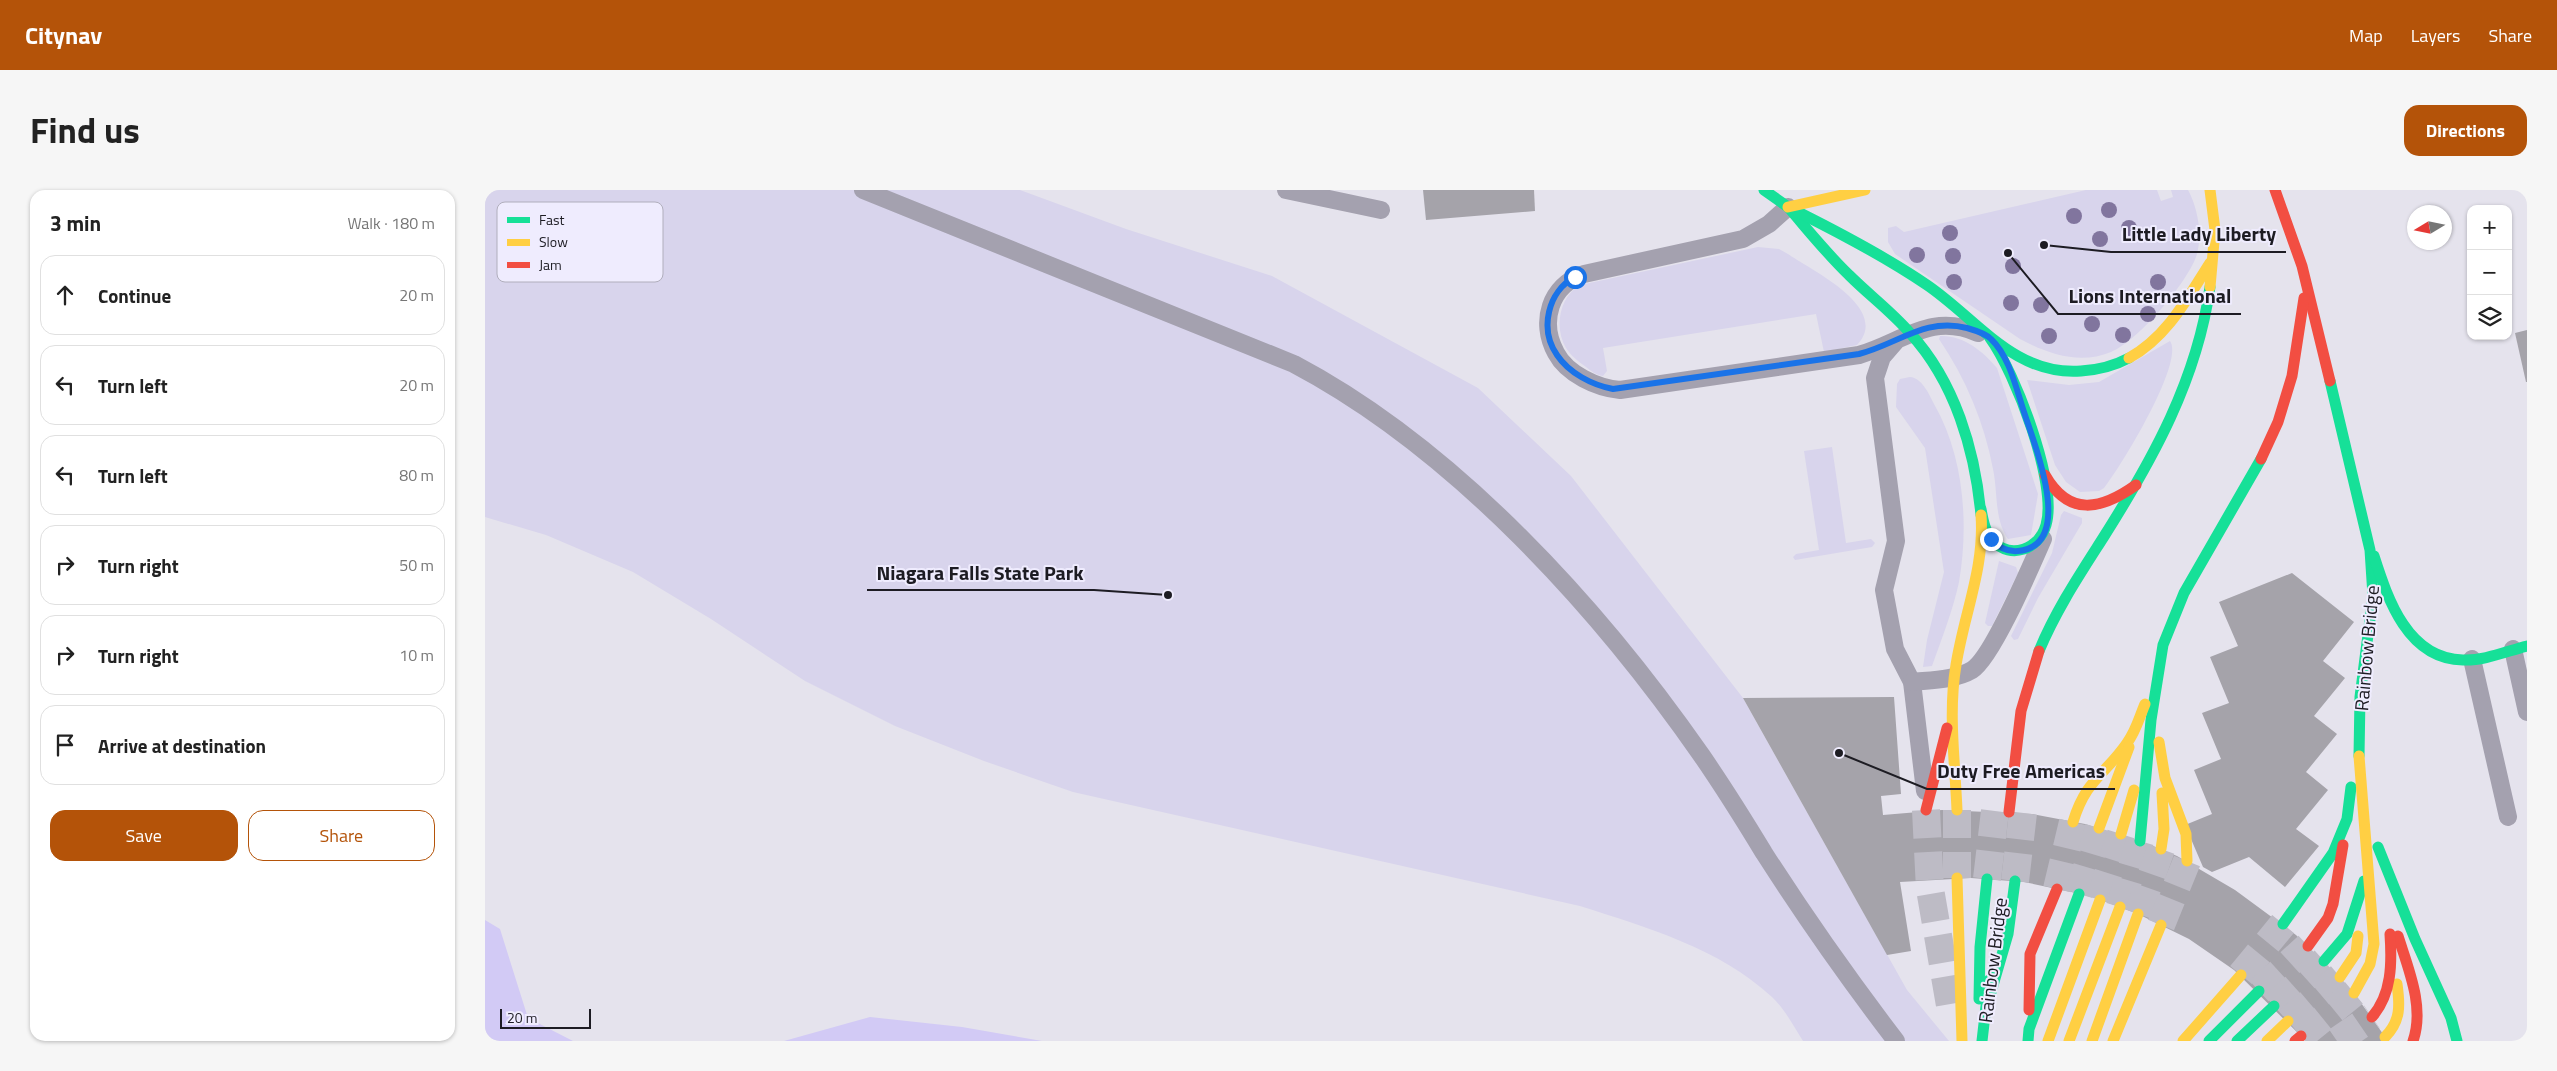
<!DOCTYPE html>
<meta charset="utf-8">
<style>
:root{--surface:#fff;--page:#f6f6f6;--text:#222;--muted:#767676;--line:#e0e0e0;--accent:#b45309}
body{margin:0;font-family:"Titillium Web",sans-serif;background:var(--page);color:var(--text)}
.controls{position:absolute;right:15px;top:15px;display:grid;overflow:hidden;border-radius:10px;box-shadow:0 1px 4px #0004}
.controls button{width:45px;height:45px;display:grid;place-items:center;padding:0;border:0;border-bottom:1px solid var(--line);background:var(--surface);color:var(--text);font:25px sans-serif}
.compass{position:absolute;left:1922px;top:15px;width:45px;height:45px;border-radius:50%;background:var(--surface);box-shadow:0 1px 4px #0004;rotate:260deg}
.scale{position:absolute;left:15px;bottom:12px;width:91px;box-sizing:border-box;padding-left:5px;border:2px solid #1d1c23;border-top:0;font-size:14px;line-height:18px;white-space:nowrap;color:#1d1c23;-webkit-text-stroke:4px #efecfe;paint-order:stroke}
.stop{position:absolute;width:15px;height:15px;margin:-11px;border:4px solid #1a73e8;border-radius:50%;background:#fff}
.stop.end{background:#1a73e8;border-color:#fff;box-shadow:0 1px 5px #0008}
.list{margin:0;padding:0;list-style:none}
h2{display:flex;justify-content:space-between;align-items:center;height:65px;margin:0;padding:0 20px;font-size:21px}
h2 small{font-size:16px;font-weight:400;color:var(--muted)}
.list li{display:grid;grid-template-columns:32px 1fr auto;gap:15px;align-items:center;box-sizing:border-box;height:80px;margin:0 10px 10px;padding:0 10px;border:1px solid var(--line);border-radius:15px}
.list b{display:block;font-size:19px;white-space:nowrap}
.list em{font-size:16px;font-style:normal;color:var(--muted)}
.actions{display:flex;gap:10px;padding:15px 20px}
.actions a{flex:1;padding:11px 0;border:1px solid var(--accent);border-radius:15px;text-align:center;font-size:18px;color:var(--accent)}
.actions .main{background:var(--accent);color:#fff}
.icon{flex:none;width:28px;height:28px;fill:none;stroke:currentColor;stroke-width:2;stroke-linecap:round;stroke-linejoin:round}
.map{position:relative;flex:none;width:2042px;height:851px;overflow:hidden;border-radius:15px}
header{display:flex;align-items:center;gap:30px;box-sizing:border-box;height:70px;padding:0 25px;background:var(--accent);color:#fff}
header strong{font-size:24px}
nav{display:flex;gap:28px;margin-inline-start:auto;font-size:18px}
.intro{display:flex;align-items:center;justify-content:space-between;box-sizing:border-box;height:120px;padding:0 30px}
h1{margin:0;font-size:35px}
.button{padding:12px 22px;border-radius:15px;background:var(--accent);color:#fff;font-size:18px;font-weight:700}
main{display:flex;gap:30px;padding:0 30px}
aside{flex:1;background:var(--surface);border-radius:15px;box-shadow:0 1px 4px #0004}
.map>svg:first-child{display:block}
.green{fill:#d8d4ec}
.water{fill:#d2caf5}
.building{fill:#a5a3aa}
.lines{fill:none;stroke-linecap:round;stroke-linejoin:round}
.highway-tunnel{stroke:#bdbbc5;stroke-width:28;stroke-dasharray:28 14;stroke-linecap:butt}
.lane{stroke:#a4a1af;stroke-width:18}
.fast{stroke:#16e098;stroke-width:11}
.slow{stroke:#ffcf43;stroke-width:11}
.jam{stroke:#f24e42;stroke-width:11}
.tree{fill:#81759e}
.route{stroke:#1a73e8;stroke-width:6}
.labels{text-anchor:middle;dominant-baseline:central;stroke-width:4;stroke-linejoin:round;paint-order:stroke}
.street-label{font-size:19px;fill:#1d1c23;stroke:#efecfe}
.key{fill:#efecfe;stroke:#b0aebc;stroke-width:1}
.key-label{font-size:14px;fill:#1d1c23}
.leader{fill:none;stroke:#1d1c23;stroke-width:2}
.callout-dot{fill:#1d1c23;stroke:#efecfe;stroke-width:2}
.callout-label{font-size:20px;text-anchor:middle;font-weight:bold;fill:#1d1c23;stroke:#efecfe;stroke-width:4;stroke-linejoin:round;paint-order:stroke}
</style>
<header>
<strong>Citynav</strong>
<nav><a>Map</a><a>Layers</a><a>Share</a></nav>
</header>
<div class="intro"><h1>Find us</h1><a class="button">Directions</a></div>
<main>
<aside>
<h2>3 min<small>Walk · 180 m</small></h2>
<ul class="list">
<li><svg class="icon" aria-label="ahead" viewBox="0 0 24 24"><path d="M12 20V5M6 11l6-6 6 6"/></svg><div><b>Continue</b></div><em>20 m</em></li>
<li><svg class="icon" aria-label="left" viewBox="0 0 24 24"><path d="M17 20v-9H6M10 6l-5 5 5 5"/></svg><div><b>Turn left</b></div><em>20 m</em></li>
<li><svg class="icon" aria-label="left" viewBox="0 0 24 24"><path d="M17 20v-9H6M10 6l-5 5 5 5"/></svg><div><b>Turn left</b></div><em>80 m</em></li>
<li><svg class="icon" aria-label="right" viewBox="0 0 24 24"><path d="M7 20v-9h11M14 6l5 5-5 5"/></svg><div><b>Turn right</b></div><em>50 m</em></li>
<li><svg class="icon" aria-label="right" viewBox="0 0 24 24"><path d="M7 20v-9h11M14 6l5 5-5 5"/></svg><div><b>Turn right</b></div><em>10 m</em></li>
<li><svg class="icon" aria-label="arrive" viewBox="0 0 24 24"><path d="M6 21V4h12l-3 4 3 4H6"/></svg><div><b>Arrive at destination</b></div></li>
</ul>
<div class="actions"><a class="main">Save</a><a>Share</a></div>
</aside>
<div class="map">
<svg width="2042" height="851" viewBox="0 0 2042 851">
<rect width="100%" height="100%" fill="#e5e3ed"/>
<!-- green -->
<g class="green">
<path d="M0,0H535L641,39L787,86L993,198L1086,286L1258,508L1422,800L1464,851H1318C1309,837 1300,819 1287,807C1234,758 1163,738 1095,716L588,602L499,571L410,536L320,491L226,429L148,382L61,345L0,327Z"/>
<path d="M1601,0H1672L1676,11L1688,7L1686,0H1703C1713,18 1718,47 1711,67C1701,94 1653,151 1626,162C1595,175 1563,164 1535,149L1410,64L1403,52V38L1411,36L1419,42Z"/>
<path d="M1273,57L1294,59L1303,64C1326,80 1407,118 1372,155L1339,162L1331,124L1118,158L1122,181L1118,186C1111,185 1106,181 1101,177C1093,171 1086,166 1081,158C1069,138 1074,107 1095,95Z"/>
<path d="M1455,146C1478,145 1498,161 1512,178L1553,304L1546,345L1523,349C1509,329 1513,302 1508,279C1499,232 1481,189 1454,149Z"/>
<path d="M1685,151C1700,172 1635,278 1619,298L1614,301L1595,302L1581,292L1570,275L1542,190L1584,195L1614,192Z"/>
<path d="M1425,187C1437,188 1444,204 1449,214C1479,266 1484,334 1474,392C1468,420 1457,448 1447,476L1438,477L1442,450L1459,382L1440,258L1411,217L1412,194L1415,189Z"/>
<polygon points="1347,257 1361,353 1386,349 1390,353 1387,357 1310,370 1308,367 1311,364 1334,360 1319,261"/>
<polygon points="1579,321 1597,328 1597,333 1553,408 1533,449 1529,450 1526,446 1567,363 1576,325"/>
<polygon points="1514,371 1531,377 1533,383 1507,436 1503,436 1500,433"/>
</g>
<!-- water -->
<g class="water">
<polygon points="0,730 15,739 43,828 88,851 0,851"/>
<polygon points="385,827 477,837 557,851 299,851"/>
</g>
<!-- building -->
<g class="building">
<polygon points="938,0 1049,0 1050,21 941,30"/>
<polygon points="2042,140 2042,192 2041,192 2030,143"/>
<polygon points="1807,383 1869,432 1838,471 1860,488 1829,526 1852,544 1821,582 1843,600 1811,639 1834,656 1800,697 1764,667 1727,682 1718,677 1700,635 1727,624 1709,580 1736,569 1717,523 1744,513 1725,467 1753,456 1734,412"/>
<polygon points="1409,507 1416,604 1396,606 1398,625 1457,620 1547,624 1600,634 1668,656 1692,666 1750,700 1811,745 1869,803 1903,851 1821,851 1749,780 1704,749 1653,724 1605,706 1539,692 1486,688 1415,692 1426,761 1402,765 1258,508"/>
</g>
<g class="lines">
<!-- highway-tunnel -->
<g class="highway-tunnel">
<polyline points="1441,620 1445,699 1467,827"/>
<polyline points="1472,620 1472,688"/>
<polyline points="1502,689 1510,621"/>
<polyline points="1530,691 1538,623"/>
<polyline points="1572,699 1588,632"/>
<polyline points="1594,704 1614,638"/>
<polyline points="1615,710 1636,644"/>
<polyline points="1635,717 1655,651"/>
<polyline points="1653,724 1676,659"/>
<polyline points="1676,735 1702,671"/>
<polyline points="1756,785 1798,734"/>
<polyline points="1774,801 1823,756"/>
<polyline points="1789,816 1839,771"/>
<polyline points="1803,831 1855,787"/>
<polyline points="1816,846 1869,803"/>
<polyline points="1852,851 1887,827"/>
</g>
<!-- lane -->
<g class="lane">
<path d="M378,0L809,174C970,259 1114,418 1217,566C1239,598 1259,630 1279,663C1320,727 1365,791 1411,851"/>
<polyline points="801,0 896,20"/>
<path d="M1303,17L1284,34L1258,49L1099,84C1065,95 1054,132 1071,163C1082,184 1112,198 1135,200L1374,165C1418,152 1446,122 1493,143"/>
<polyline points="1410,152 1397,167 1390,188 1411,351 1399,400 1410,459 1427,492 1440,601"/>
<polyline points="2028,459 2042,522"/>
<polyline points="1987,469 2023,627"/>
<path d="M1427,492C1446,490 1470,490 1487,480C1507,468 1547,374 1558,349"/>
</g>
<!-- fast -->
<g class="fast">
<polyline points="1279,0 1303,17"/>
<path d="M1303,17C1323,40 1342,64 1364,85C1384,105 1407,122 1425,143C1470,192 1490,260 1496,325"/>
<path d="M1313,22C1357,44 1401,67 1442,95C1492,129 1529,186 1596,181C1612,180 1629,176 1644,168"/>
<polyline points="1845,191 1885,360 1888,406 1875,507 1874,566"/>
<path d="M1496,319C1498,330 1500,342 1508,351C1526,370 1554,359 1561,335C1573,294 1530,182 1505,148"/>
<path d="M1889,366C1903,410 1923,469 1978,470C1999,471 2022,461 2042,456"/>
<path d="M1554,461C1571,420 1595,384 1618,348C1668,269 1712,190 1725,97"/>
<polyline points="1655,651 1666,530 1678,455 1699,403 1776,269"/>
<polyline points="1893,657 1930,749 1966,828 1972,851"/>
<polyline points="1798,734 1848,663 1862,629 1866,597"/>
<polyline points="1839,771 1862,744 1879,691"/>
<polyline points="1494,809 1495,757 1502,689"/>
<polyline points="1504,809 1523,744 1530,691"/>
<polyline points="1497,851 1504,790"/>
<polyline points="1543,851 1544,839 1594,704"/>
<polyline points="1724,851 1774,801"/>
<polyline points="1752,851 1789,816"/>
</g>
<!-- slow -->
<g class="slow">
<polyline points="1725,0 1730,40 1725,97"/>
<polyline points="1303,17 1380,0"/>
<path d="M1644,168C1682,147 1702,109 1725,73"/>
<polyline points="1674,552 1680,588 1701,644 1702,671"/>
<path d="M1472,620C1470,572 1463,522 1471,475C1479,424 1500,377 1496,325"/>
<path d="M1588,632C1601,589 1620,585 1642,553C1651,541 1654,528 1660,514"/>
<polyline points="1614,638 1644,557"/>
<polyline points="1636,644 1649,600"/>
<polyline points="1676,659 1679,639 1677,603"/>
<polyline points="1472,688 1477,851"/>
<polyline points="1855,787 1871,763 1873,746"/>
<polyline points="1869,803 1885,774 1889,754 1874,566"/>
<path d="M1900,847C1916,831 1915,815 1912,794"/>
<polyline points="1563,851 1615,710"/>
<polyline points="1584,851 1635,717"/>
<polyline points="1607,851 1653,724"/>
<polyline points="1628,851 1676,735"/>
<polyline points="1698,851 1756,785"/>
<polyline points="1782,851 1803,831"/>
</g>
<!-- jam -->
<g class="jam">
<polyline points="1790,0 1817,76 1845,191"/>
<polyline points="1776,269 1793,232 1807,186 1819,108"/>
<path d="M1560,285C1584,327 1616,320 1651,295"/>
<polyline points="1441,620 1462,538"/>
<polyline points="1524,622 1536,521 1554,461"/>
<path d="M1913,746C1923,778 1940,817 1928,851"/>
<polyline points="1823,756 1843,728 1848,714 1858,655"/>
<polyline points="1544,820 1545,764 1572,699"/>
<path d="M1887,827C1907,804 1907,773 1905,744"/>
<polyline points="1810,851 1816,846"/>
</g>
</g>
<!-- trees -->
<g class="tree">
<circle cx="1624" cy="20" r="8"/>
<circle cx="1589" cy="26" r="8"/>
<circle cx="1644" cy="38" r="8"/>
<circle cx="1465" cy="43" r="8"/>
<circle cx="1615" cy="49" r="8"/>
<circle cx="1432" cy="65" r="8"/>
<circle cx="1468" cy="66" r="8"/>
<circle cx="1528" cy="76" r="8"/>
<circle cx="1469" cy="92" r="8"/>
<circle cx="1673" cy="92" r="8"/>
<circle cx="1526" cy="113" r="8"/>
<circle cx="1556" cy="115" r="8"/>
<circle cx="1663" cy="124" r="8"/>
<circle cx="1607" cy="134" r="8"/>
<circle cx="1638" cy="145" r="8"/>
<circle cx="1564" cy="146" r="8"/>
</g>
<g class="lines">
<!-- route -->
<path class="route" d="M1090,87C1063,101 1054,139 1072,165C1084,183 1107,195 1128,199L1374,164C1413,154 1440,127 1482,138C1489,140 1501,144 1506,149C1526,168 1532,203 1541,228C1551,258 1590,356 1533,361C1522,362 1513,357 1506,349"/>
</g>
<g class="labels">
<!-- street labels -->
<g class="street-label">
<text transform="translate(1881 458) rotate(-85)">Rainbow Bridge</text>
<text transform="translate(1507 770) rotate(-83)">Rainbow Bridge</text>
</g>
</g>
<!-- legend -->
<rect x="12" y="12" width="166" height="80" rx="8" class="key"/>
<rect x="22" y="27" width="23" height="6" fill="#16e098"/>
<rect x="22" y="49" width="23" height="7" fill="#ffcf43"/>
<rect x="22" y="72" width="23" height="6" fill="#f24e42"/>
<g class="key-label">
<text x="54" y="35">Fast</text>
<text x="54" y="57">Slow</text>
<text x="54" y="80">Jam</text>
</g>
<!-- callouts -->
<path class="leader" d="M1559 55L1626 62H1801M1523 63L1573 124H1756M683 405L609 400H382M1354 563L1442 599H1630"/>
<g class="callout-dot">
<circle cx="1559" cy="55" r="5"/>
<circle cx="1523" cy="63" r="5"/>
<circle cx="683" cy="405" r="5"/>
<circle cx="1354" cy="563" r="5"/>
</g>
<g class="callout-label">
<text x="1714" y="51">Little Lady Liberty</text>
<text x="1665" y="113">Lions International</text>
<text x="495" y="390">Niagara Falls State Park</text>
<text x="1536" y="588">Duty Free Americas</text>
</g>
</svg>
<div class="controls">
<button>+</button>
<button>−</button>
<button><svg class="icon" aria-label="layers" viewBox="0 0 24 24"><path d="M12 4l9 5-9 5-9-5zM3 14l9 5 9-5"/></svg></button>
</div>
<svg class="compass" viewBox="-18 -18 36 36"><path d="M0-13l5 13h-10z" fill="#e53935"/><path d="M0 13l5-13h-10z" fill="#767676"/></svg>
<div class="scale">20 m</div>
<div class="stop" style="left:1090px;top:87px"></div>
<div class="stop end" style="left:1506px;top:349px"></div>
</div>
</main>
